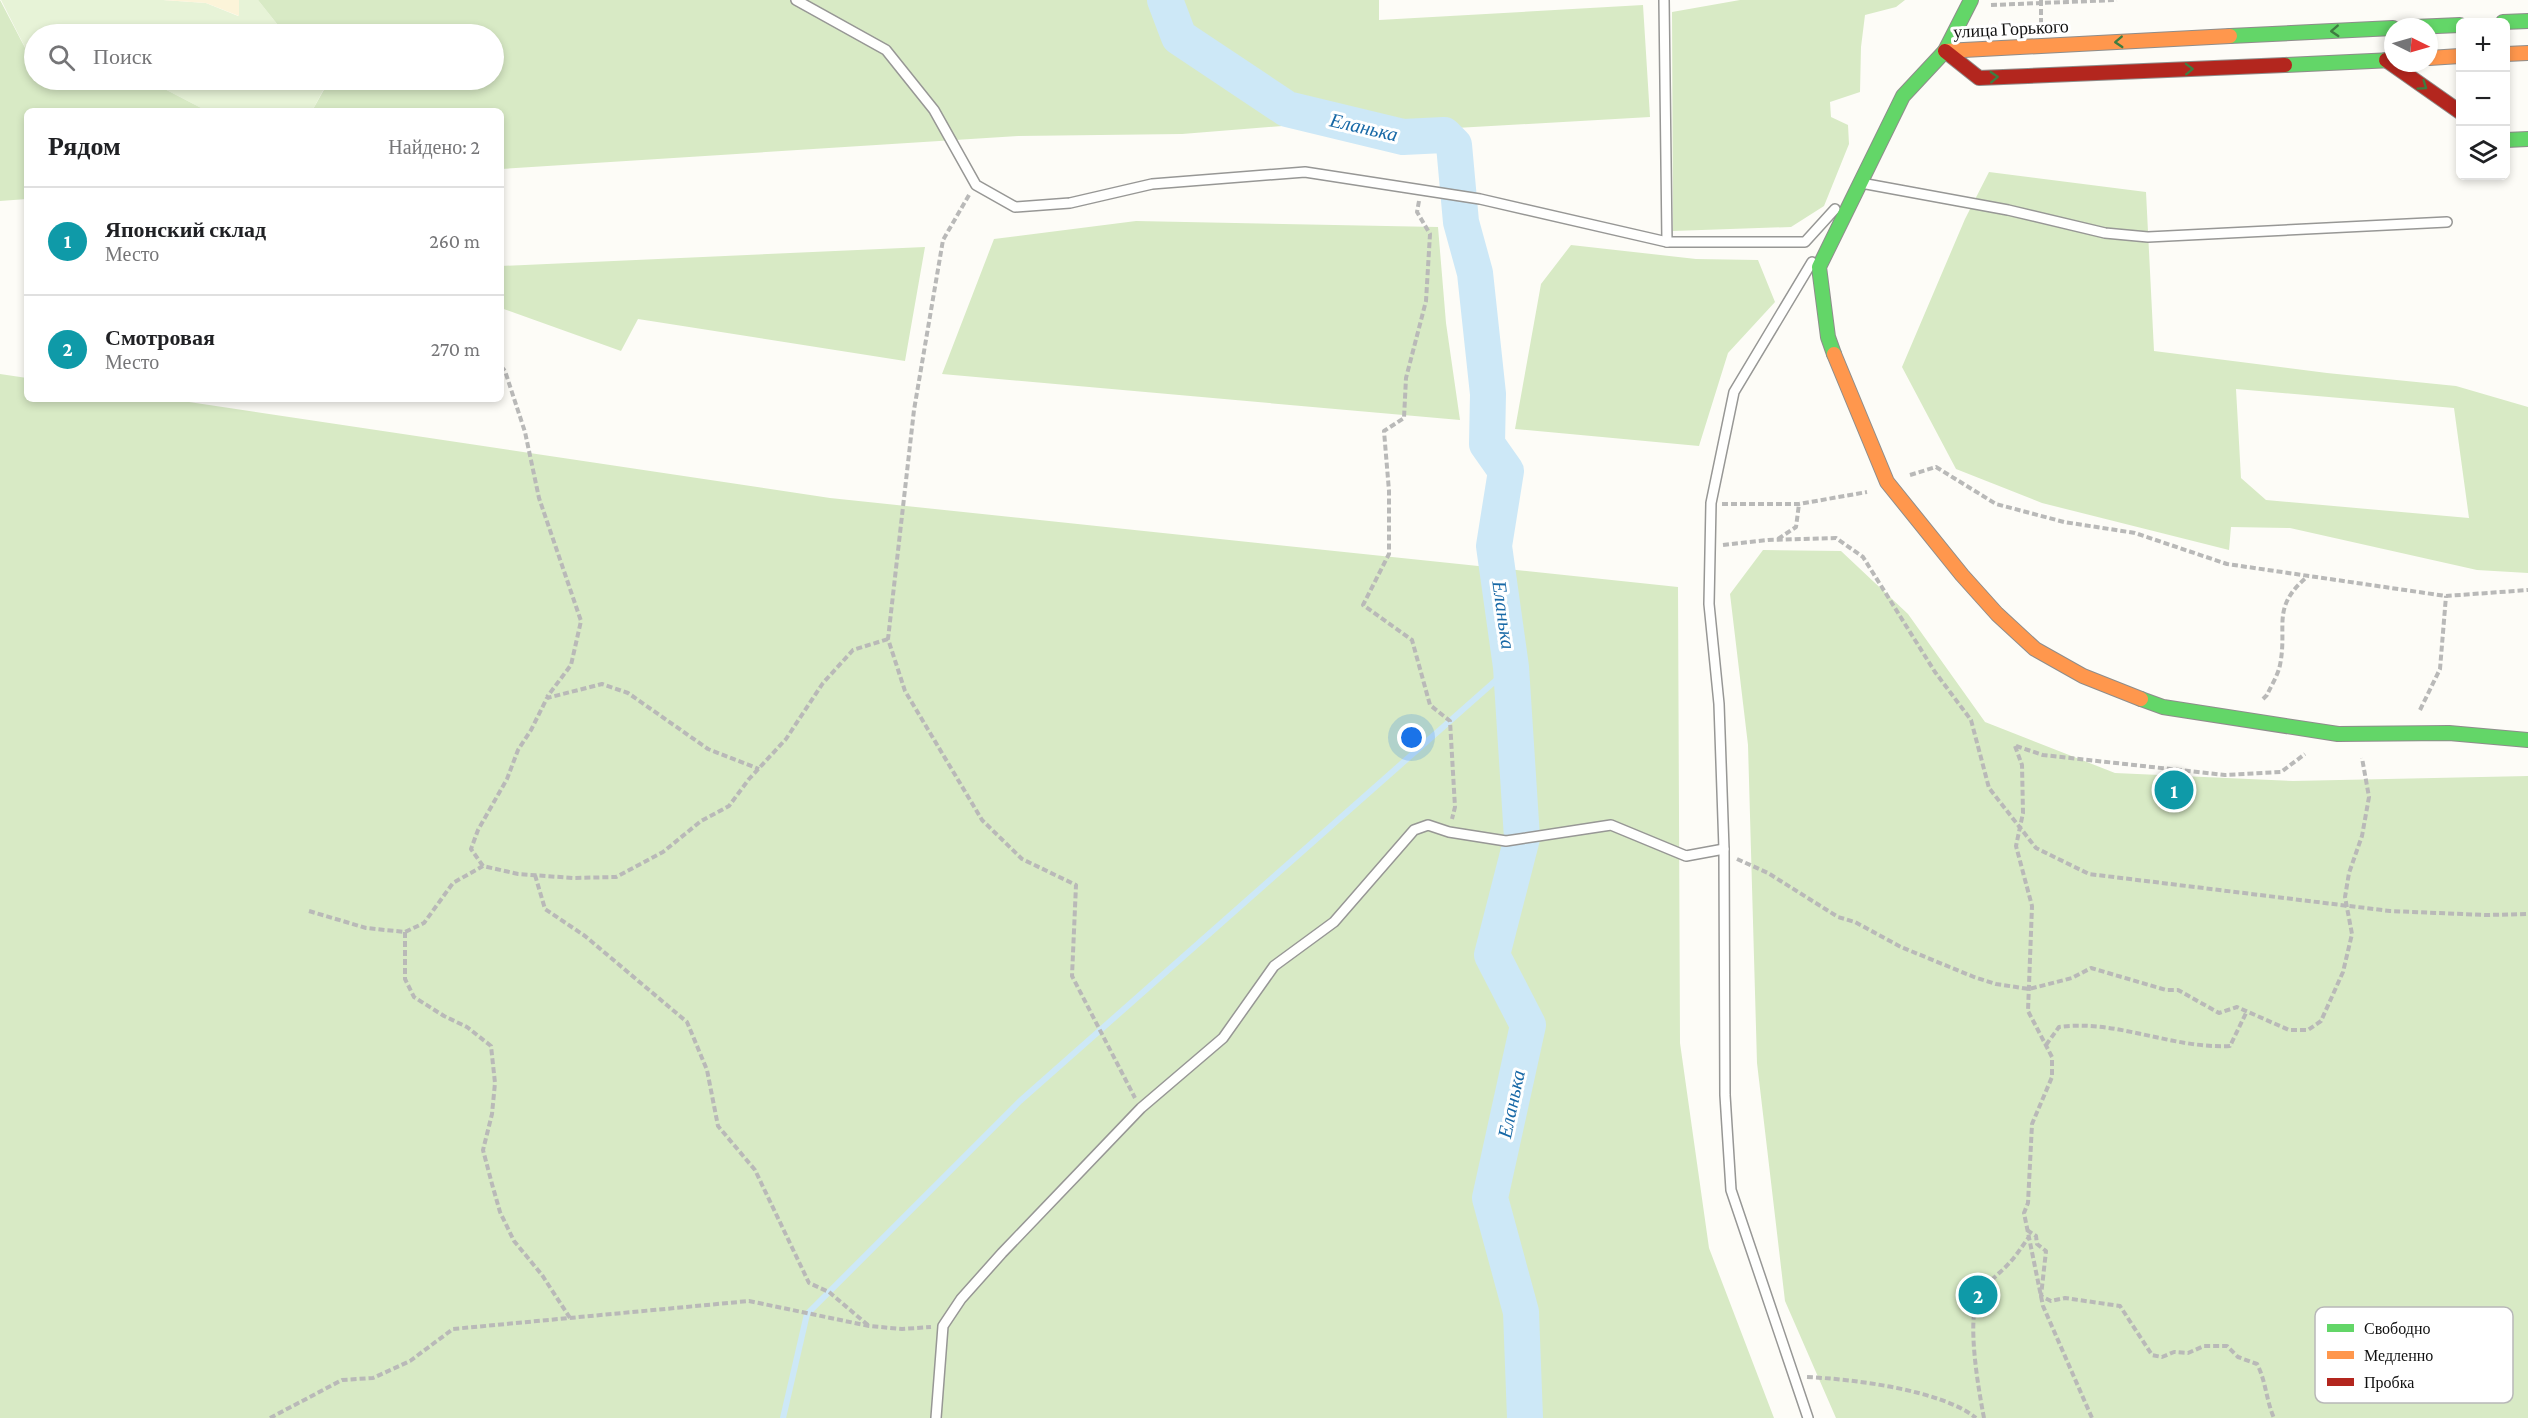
<!DOCTYPE html>
<html lang="ru">
<meta charset="utf-8">
<style>
:root{--surface:#fff;--page:#f6f6f6;--text:#202124;--muted:#757577;--line:#e0e0e0;--accent:#ea580c}
body{margin:0;font-family:"Crimson Pro",serif;background:var(--page);color:var(--text)}
.controls{position:absolute;right:18px;top:18px;display:grid;overflow:hidden;border-radius:9px;box-shadow:0 3px 9px #0003}
.controls button{width:54px;height:54px;display:grid;place-items:center;padding:0;border:0;border-bottom:2px solid var(--line);background:var(--surface);color:var(--text);font:30px sans-serif}
.compass{position:absolute;left:2384px;top:18px;width:54px;height:54px;border-radius:50%;background:var(--surface);box-shadow:0 3px 9px #0003;rotate:95deg}
.you{position:absolute;left:1412px;top:738px;width:21px;height:21px;margin:-15px;border:4px solid #fff;border-radius:50%;background:#1a73e8;box-shadow:0 0 0 9px #1a73e833}
.badge{display:grid;place-items:center;width:39px;height:39px;border-radius:50%;background:var(--accent);color:#fff;font-size:20px;font-weight:700}
.pin{position:absolute;translate:-50% -50%;border:3px solid #fff;box-shadow:0 2px 6px #0006}
.list{margin:0;padding:0;list-style:none}
h2{display:flex;justify-content:space-between;align-items:center;height:78px;margin:0;padding:0 24px;font-size:26px}
h2 small{font-size:20px;font-weight:400;color:var(--muted)}
.list li{display:grid;grid-template-columns:39px 1fr auto;gap:18px;align-items:center;box-sizing:border-box;height:108px;padding:0 24px;border-top:2px solid var(--line)}
.list b{display:block;font-size:22px;white-space:nowrap}
.list p{margin:0;font-size:20px;white-space:nowrap;color:var(--muted)}
.list em{font-size:20px;font-style:normal;color:var(--muted)}
.icon{flex:none;width:33px;height:33px;fill:none;stroke:currentColor;stroke-width:2;stroke-linecap:round;stroke-linejoin:round}
.map{position:relative;flex:none;width:2528px;height:1418px;overflow:hidden}
.search{position:absolute;background:var(--surface);box-shadow:0 3px 9px #0003;left:24px;top:24px;width:480px;height:66px;display:flex;align-items:center;gap:15px;box-sizing:border-box;padding:0 21px;border-radius:33px;color:var(--muted);font-size:22px}
.panel{position:absolute;background:var(--surface);box-shadow:0 3px 9px #0003;left:24px;top:108px;width:480px;height:294px;border-radius:9px}
.map>svg:first-child{display:block}
.green{fill:#e7f3d7}
.forest{fill:#d8eac5;fill-rule:evenodd}
.sand{fill:#fcf4d9}
.lines{fill:none;stroke-linecap:round;stroke-linejoin:round}
.stream{stroke:#cde8f7;stroke-width:6}
.river{stroke:#cde8f7;stroke-width:36}
.lane-casing{stroke:#979795;stroke-width:12}
.fast-casing{stroke:#8e8d8b;stroke-width:16}
.slow-casing{stroke:#8e8d8b;stroke-width:16}
.jam-casing{stroke:#8e8d8b;stroke-width:16}
.path{stroke:#b9b9b8;stroke-width:4;stroke-dasharray:6 3;stroke-linecap:butt}
.lane{stroke:#fffffe;stroke-width:9}
.fast{stroke:#63d668;stroke-width:14}
.slow{stroke:#ff974d;stroke-width:14}
.jam{stroke:#b3261e;stroke-width:14}
.oneway{stroke:#3e7d41}
.labels{text-anchor:middle;dominant-baseline:central;stroke-width:6;stroke-linejoin:round;paint-order:stroke}
.street-label{font-size:18px;fill:#111;stroke:#fff}
.water-label{font-size:20px;font-style:italic;fill:#1768a6;stroke:#fff}
.key{fill:#fff;stroke:#b8b8b8;stroke-width:1.5}
.key-label{font-size:16px;fill:#111}
</style>
<div class="map">
<svg width="2528" height="1418" viewBox="0 0 2528 1418">
<rect width="100%" height="100%" fill="#fdfcf7"/>
<!-- green -->
<g class="green">
<polygon points="1,0 163,0 206,3 238,16 239,0 258,0 285,34 34,34 34,65"/>
<polygon points="97,80 321,80 326,85 312,111 207,111 157,85"/>
</g>
<!-- forest -->
<g class="forest">
<polygon points="0,0 34,65 34,80 97,80 157,85 207,111 27,111 27,199 0,201"/>
<polygon points="258,0 1379,0 1379,20 1643,5 1650,117 1456,128 1357,120 1182,134 1018,136 501,169 501,111 312,111 326,86 321,80 494,80 494,34 285,34"/>
<polygon points="1740,0 1905,0 1896,7 1865,15 1861,47 1860,92 1830,102 1831,117 1848,125 1849,144 1824,206 1791,227 1673,231 1672,12"/>
<path d="M1989,172L2146,192L2154,351L2327,373L2456,386L2528,407V573L2477,570L2290,528L2231,527L2229,550L2042,503L1956,469L1902,367L1965,219ZM2236,389L2454,408L2469,518L2266,500L2241,478Z"/>
<polygon points="1136,221 1438,227 1446,323 1460,420 942,374 994,239"/>
<polygon points="1571,245 1696,259 1758,260 1775,302 1728,353 1699,446 1515,429 1541,284"/>
<polygon points="925,247 905,361 638,319 621,351 501,308 501,266"/>
<polygon points="0,374 27,378 27,399 169,399 830,498 1678,587 1680,1043 1709,1248 1774,1418 0,1418"/>
<polygon points="1763,550 1841,551 1908,614 1985,722 2115,773 2293,781 2528,776 2528,1418 1836,1418 1785,1301 1757,1063 1748,745 1730,594"/>
</g>
<!-- sand -->
<polygon class="sand" points="163,0 239,0 239,16 206,3"/>
<g class="lines">
<!-- stream -->
<polyline class="stream" points="783,1418 807,1314 1020,1101 1511,667"/>
<!-- river -->
<polyline class="river" points="1165,0 1179,37 1287,109 1403,137 1444,135 1454,145 1461,222 1475,273 1488,394 1487,444 1506,471 1494,546 1511,667 1522,838 1492,955 1528,1025 1490,1198 1521,1312 1525,1418"/>
<!-- lane casing -->
<g class="lane-casing">
<g id="lane">
<polyline points="796,0 886,50 934,110 976,185 1015,207 1070,203 1152,184 1305,172 1480,199 1667,242 1805,242 1835,209"/>
<polyline points="1664,0 1667,242"/>
<polyline points="1861,183 2008,210 2105,233 2148,237 2447,222"/>
<polyline points="936,1418 943,1326 961,1299 1002,1253 1141,1108 1223,1038 1274,966 1334,922 1414,830 1428,825 1449,832 1506,841 1611,825 1686,856 1724,849"/>
<polyline points="1808,1418 1731,1190 1725,1095 1724,849 1719,704 1709,604 1711,503 1734,392 1812,262"/>
</g>
</g>
<!-- fast casing -->
<g class="fast-casing">
<g id="fast">
<polyline points="2503,22 2528,21"/>
<polyline points="2414,27 2460,25"/>
<polyline points="2230,36 2393,28"/>
<polyline points="2285,65 2393,60"/>
<polyline points="2506,140 2528,139"/>
<polyline points="1834,354 1828,337 1819,267 1903,96 1945,51 1971,0"/>
<polyline points="2141,699 2163,707 2338,734 2449,733 2528,740"/>
</g>
</g>
<!-- slow casing -->
<g class="slow-casing">
<g id="slow">
<polyline points="1945,51 2230,36"/>
<polyline points="2506,54 2528,53"/>
<polyline points="2429,58 2460,56"/>
<polyline points="1834,354 1887,482 1962,575 1997,614 2035,649 2083,676 2141,699"/>
</g>
</g>
<!-- jam casing -->
<g class="jam-casing">
<g id="jam">
<polyline points="1945,51 1979,78 2285,65"/>
<polyline points="2386,60 2460,112"/>
</g>
</g>
<!-- path -->
<g class="path">
<polyline points="2041,0 2041,23"/>
<polyline points="1991,5 2117,0"/>
<polyline points="969,195 943,240 914,410 888,639 905,691 982,820 1022,859 1076,885 1072,976 1135,1098"/>
<polyline points="1419,201 1417,212 1430,234 1426,301 1406,378 1404,418 1384,431 1389,491 1389,554 1363,605 1412,640 1430,705 1450,721 1455,807 1452,819"/>
<polyline points="501,366 505,371 525,432 539,498 581,621 571,665 547,697"/>
<polyline points="1910,475 1936,467 1996,504 2064,522 2135,533 2227,564 2446,596 2528,590"/>
<polyline points="1722,504 1799,504 1867,492"/>
<polyline points="1778,539 1796,527 1799,504"/>
<polyline points="1723,545 1768,540 1836,538 1863,557 1935,672 1971,720 1989,788 2036,848 2089,874 2390,911 2487,915 2528,914"/>
<path d="M2263,699L2267,695C2271,686 2278,675 2280,665C2288,625 2270,608 2308,576"/>
<polyline points="2420,710 2440,669 2446,596"/>
<polyline points="2015,746 2022,765 2023,813 2016,846 2032,906 2028,1011 2052,1057 2052,1077 2032,1124 2028,1203 2024,1213 2043,1306 2092,1418"/>
<polyline points="2016,746 2043,755 2225,775 2281,772 2305,754"/>
<polyline points="1737,859 1768,873 1838,917 1855,922 1901,947 1974,977 1996,984 2029,989 2072,978 2091,968 2166,990 2178,990 2219,1013 2237,1007 2289,1030 2308,1030 2321,1021 2343,972 2352,934 2345,897 2349,873 2362,836 2369,797 2362,758"/>
<polyline points="483,866 471,849 478,830 507,779 518,750 531,730 547,698 602,684 628,693 708,749 759,769"/>
<polyline points="535,875 545,909 585,936 687,1022 707,1070 718,1126 755,1170 809,1283 829,1292 869,1326"/>
<polyline points="309,911 366,928 405,932 424,923 453,883 483,866 518,874 573,878 616,877 663,852 701,821 729,806 749,779 786,739 823,683 853,650 888,639"/>
<polyline points="405,932 405,979 414,997 444,1016 467,1027 491,1046 495,1083 492,1114 483,1150 492,1184 500,1212 514,1241 542,1275 570,1318"/>
<path d="M2046,1045L2059,1027C2116,1019 2172,1049 2230,1046L2247,1011"/>
<path d="M2027,1230L2036,1236L2037,1244L2046,1251L2041,1296L2051,1301L2065,1298L2120,1306L2152,1355L2162,1357L2174,1352L2188,1353L2204,1346H2227L2238,1357L2257,1364C2266,1381 2266,1400 2274,1418"/>
<path d="M1807,1377C1852,1379 1942,1390 1976,1418"/>
<polyline points="270,1418 342,1380 373,1378 410,1361 453,1329 749,1301 869,1326 902,1329 931,1327"/>
<path d="M1984,1418C1979,1392 1965,1315 1980,1294C1988,1281 2002,1272 2012,1260C2018,1253 2023,1245 2029,1237"/>
</g>
<!-- lane -->
<use href="#lane" class="lane"/>
<!-- fast -->
<use href="#fast" class="fast"/>
<!-- slow -->
<use href="#slow" class="slow"/>
<!-- jam -->
<use href="#jam" class="jam"/>
</g>
<!-- one-way arrows -->
<defs><path id="oneway-chevron" d="M-2-3.5L2.5 0L-2 3.5" fill="none" stroke-width="1.6" stroke-linecap="round" stroke-linejoin="round" transform="scale(1.5)"/></defs>
<g class="oneway">
<use href="#oneway-chevron" transform="translate(2335 31) rotate(177)"/>
<use href="#oneway-chevron" transform="translate(2119 42) rotate(177)"/>
<use href="#oneway-chevron" transform="translate(2189 69) rotate(-2)"/>
<use href="#oneway-chevron" transform="translate(1994 77) rotate(-3)"/>
<use href="#oneway-chevron" transform="translate(2423 86) rotate(35)"/>
</g>
<g class="labels">
<!-- street labels -->
<g class="street-label">
<text transform="translate(2011 29) rotate(-3)">улица Горького</text>
</g>
<!-- water labels -->
<g class="water-label">
<text transform="translate(1364 127) rotate(13)">Еланька</text>
<text transform="translate(1504 615) rotate(82)">Еланька</text>
<text transform="translate(1511 1104) rotate(-78)">Еланька</text>
</g>
</g>
<!-- legend -->
<rect x="2315" y="1307" width="198" height="96" rx="9" class="key"/>
<rect x="2327" y="1324" width="27" height="8" fill="#63d668"/>
<rect x="2327" y="1351" width="27" height="8" fill="#ff974d"/>
<rect x="2327" y="1378" width="27" height="8" fill="#b3261e"/>
<g class="key-label">
<text x="2364" y="1334">Свободно</text>
<text x="2364" y="1361">Медленно</text>
<text x="2364" y="1388">Пробка</text>
</g>
</svg>
<div class="controls">
<button>+</button>
<button>−</button>
<button><svg class="icon" aria-label="layers" viewBox="0 0 24 24"><path d="M12 4l9 5-9 5-9-5zM3 14l9 5 9-5"/></svg></button>
</div>
<svg class="compass" viewBox="-18 -18 36 36"><path d="M0-13l5 13h-10z" fill="#e53935"/><path d="M0 13l5-13h-10z" fill="#757577"/></svg>
<div class="you"></div>
<div class="pin badge" style="left:2174px;top:790px;background:#0f9aa8">1</div>
<div class="pin badge" style="left:1978px;top:1295px;background:#0f9aa8">2</div>
<div class="search"><svg class="icon" aria-label="search" viewBox="0 0 24 24"><circle cx="10" cy="10" r="6"/><path d="M15 15l6 6"/></svg>Поиск</div>
<section class="panel">
<h2>Рядом<small>Найдено: 2</small></h2>
<ul class="list">
<li><span class="badge" style="background:#0f9aa8">1</span><div><b>Японский склад</b><p>Место</p></div><em>260 m</em></li>
<li><span class="badge" style="background:#0f9aa8">2</span><div><b>Смотровая</b><p>Место</p></div><em>270 m</em></li>
</ul>
</section>
</div>
